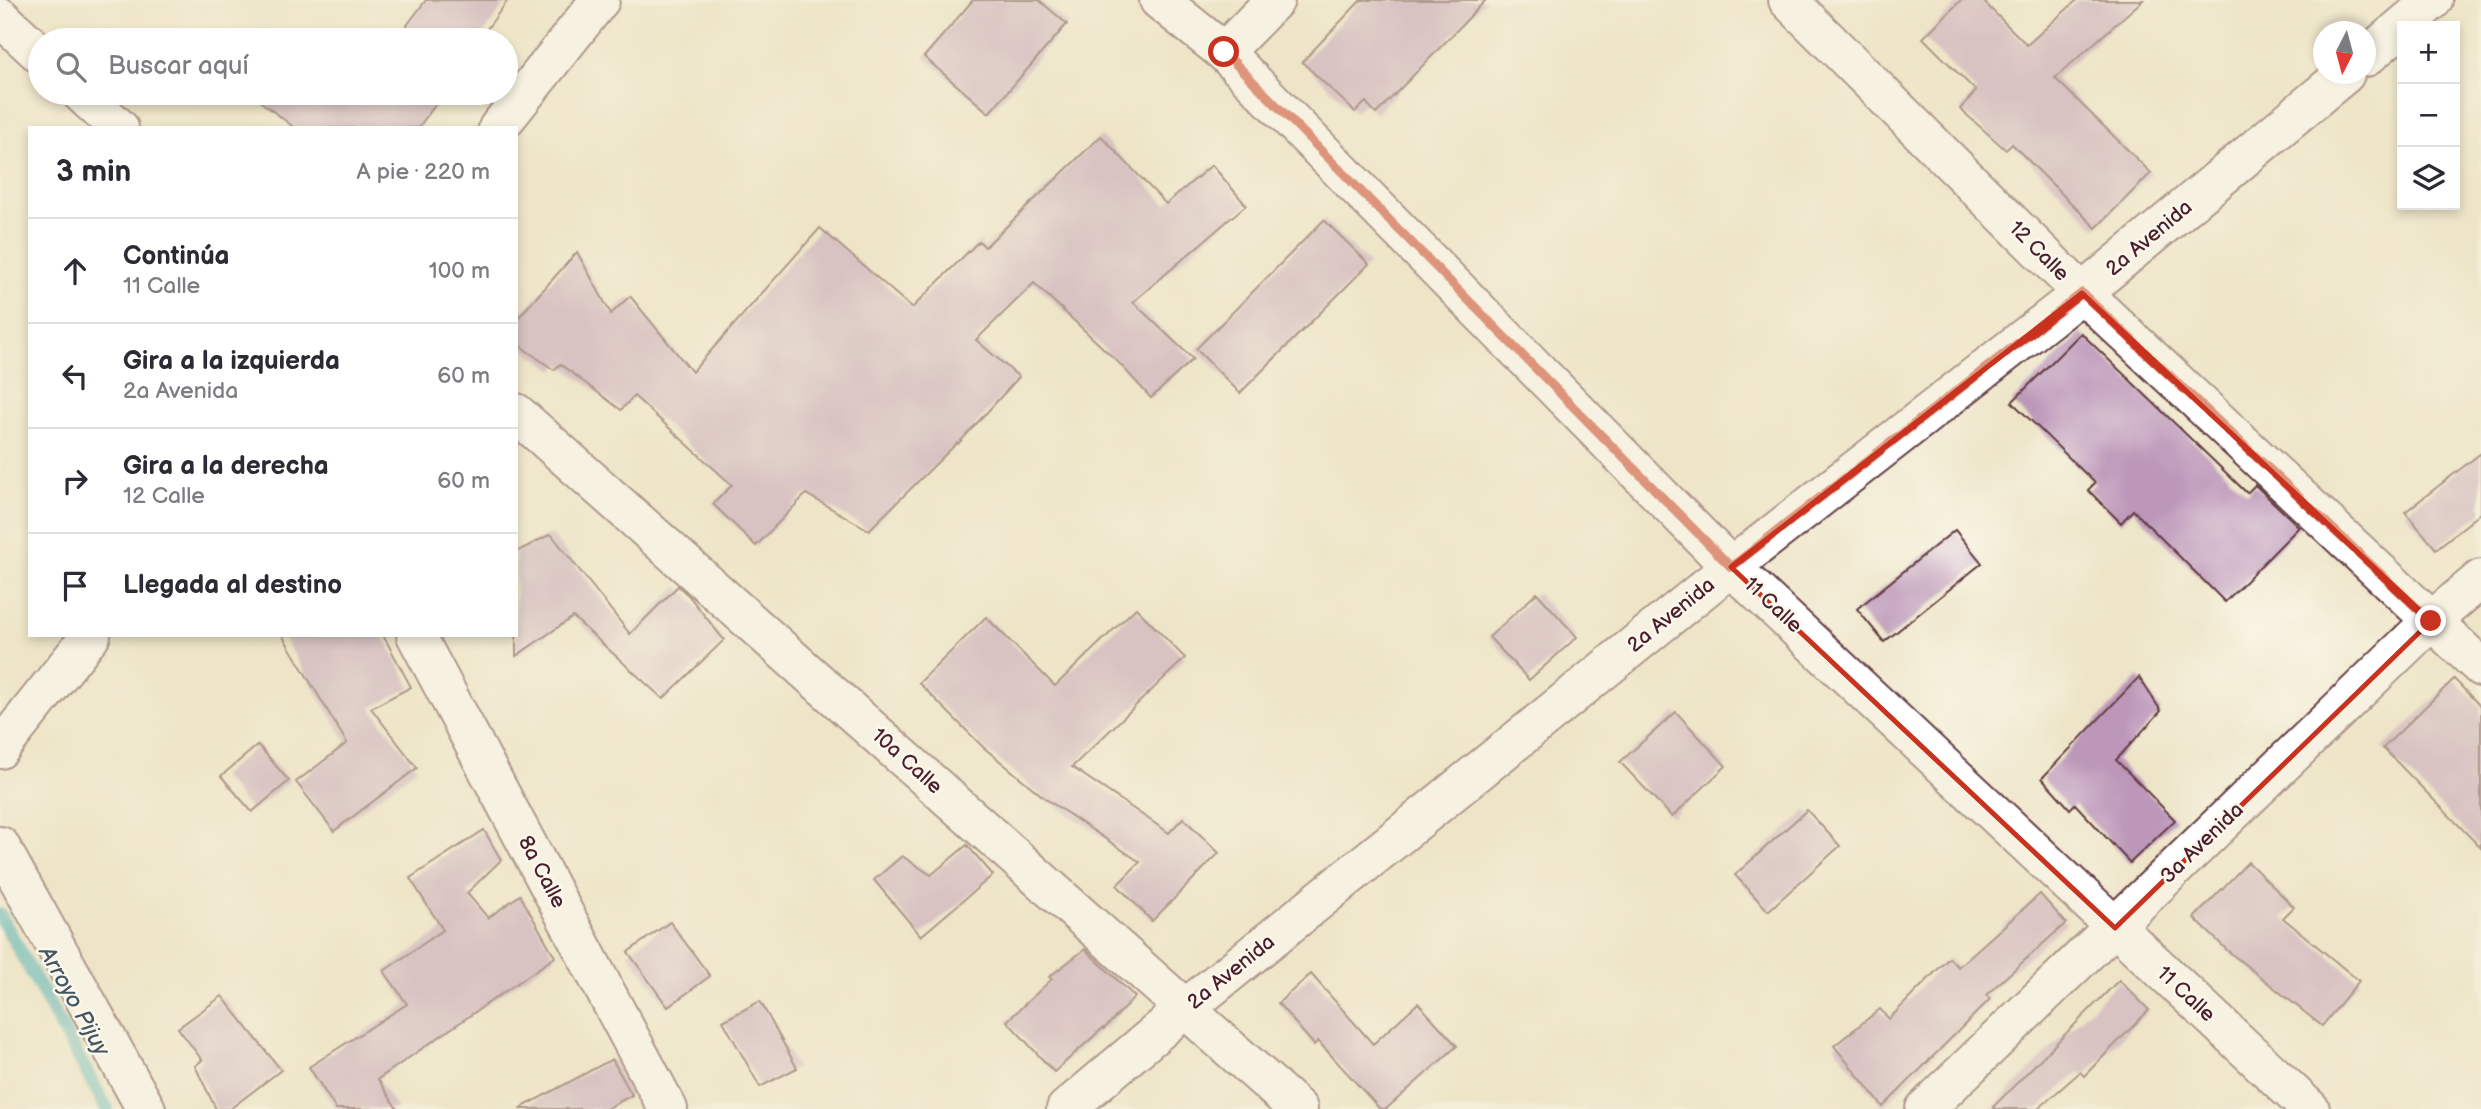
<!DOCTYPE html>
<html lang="es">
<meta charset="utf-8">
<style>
:root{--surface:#fff;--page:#f7f7f7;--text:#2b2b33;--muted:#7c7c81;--line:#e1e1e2}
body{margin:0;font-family:"Balsamiq Sans",sans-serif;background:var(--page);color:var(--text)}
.controls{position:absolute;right:21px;top:21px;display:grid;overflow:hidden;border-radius:0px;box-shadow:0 4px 10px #0003}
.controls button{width:63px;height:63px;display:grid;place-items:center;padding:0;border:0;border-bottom:2px solid var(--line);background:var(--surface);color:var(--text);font:35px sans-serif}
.compass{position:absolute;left:2313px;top:21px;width:63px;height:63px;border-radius:50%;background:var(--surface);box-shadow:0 4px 10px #0003;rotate:186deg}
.stop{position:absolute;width:21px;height:21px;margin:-16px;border:5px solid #c8321e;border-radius:50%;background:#fff}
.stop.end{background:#c8321e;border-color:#fff;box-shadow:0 2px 7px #0008}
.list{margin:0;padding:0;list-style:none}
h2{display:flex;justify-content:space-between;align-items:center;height:91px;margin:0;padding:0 28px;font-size:30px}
h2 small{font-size:23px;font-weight:400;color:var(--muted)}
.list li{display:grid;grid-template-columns:46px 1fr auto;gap:21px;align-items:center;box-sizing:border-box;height:105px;padding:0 28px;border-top:2px solid var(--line)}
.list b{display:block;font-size:26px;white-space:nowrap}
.list p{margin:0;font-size:23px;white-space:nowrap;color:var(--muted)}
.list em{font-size:23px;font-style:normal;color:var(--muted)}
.icon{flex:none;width:38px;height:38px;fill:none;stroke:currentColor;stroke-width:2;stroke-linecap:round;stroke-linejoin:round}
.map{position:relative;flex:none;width:2481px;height:1109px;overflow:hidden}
.search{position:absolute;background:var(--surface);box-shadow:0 4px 10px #0003;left:28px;top:28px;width:490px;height:77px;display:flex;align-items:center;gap:18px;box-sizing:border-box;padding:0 24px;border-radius:38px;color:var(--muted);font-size:26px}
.panel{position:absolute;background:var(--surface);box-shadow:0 4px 10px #0003;left:28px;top:126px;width:490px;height:511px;border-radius:0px}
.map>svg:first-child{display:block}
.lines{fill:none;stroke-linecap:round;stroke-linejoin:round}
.stream{stroke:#39aab6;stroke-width:14}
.building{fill:#bc97ba}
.minor-casing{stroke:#633d43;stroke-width:42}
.tertiary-casing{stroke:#633d43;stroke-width:42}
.minor{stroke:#fff;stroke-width:38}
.tertiary{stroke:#fff;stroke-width:38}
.route{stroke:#c8321e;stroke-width:9}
.marked{fill:none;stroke:#c8321e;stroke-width:5;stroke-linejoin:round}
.labels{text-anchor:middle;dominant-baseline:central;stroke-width:5;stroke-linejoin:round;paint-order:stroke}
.street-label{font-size:21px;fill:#4a1f2b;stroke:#fbf7ec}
.water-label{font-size:23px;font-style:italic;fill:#435763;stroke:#fbf7ec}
</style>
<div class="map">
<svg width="2481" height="1109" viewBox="0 0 2481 1109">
<rect width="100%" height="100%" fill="#fbf7ec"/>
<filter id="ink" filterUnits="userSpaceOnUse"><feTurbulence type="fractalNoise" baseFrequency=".0143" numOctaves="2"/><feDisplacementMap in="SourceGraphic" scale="14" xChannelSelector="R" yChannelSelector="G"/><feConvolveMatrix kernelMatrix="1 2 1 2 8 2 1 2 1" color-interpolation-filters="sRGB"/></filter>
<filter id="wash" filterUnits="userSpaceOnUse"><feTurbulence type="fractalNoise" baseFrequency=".00686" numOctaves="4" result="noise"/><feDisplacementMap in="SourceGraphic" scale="28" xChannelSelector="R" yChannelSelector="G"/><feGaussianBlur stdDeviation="1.57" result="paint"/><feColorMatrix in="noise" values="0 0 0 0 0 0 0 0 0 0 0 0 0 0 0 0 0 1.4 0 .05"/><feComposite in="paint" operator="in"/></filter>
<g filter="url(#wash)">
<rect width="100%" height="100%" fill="#eee5c8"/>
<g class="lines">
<!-- stream -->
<polyline class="stream" points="0,915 107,1109"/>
</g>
<g id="blocks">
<!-- building -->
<g class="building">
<polygon points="426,0 508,0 479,40 396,40"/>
<polygon points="973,0 1039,0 1067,24 989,113 924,57"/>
<polygon points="1361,0 1486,0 1376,114 1366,102 1355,112 1302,62"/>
<polygon points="1961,0 1982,0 2027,45 2077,0 2143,0 2055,78 2151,173 2096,228 2012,144 2006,150 1960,109 1976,91 1923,38"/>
<polygon points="254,93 334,93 348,104 356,93 444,93 418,128 295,128 252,95"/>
<polygon points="1101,136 1166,204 1212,165 1246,205 1133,302 1193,359 1151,398 1120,364 1034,283 976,340 1019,377 958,444 957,443 869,530 806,494 756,546 713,504 732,485 634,396 621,410 560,364 554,370 516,343 516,320 577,252 611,314 630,296 692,372 820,228 912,308 979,241 985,247"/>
<polygon points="1324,220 1369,264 1240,393 1196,349"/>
<polygon points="2081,333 2247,493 2255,485 2299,527 2225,602 2133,510 2121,523 2088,490 2095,483 2012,402"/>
<polygon points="2481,453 2481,513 2436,549 2405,512"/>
<polygon points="1955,530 1982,563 1884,642 1857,609"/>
<polygon points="551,534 630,634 678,586 688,595 724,640 663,699 573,617 516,656 516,552"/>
<polygon points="1537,593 1577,637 1529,680 1489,637"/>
<polygon points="1136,608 1185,658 1072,767 1169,833 1183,818 1219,853 1152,921 1117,885 1140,862 1046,799 983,747 919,683 986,617 1055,686"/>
<polygon points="282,635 383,635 411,687 371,708 417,768 334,831 296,782 347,743"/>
<polygon points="2139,677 2161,711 2116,760 2175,820 2130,863 2075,804 2070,809 2042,778"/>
<polygon points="2454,679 2481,707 2481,848 2383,748"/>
<polygon points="1676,712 1726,766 1672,817 1620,762"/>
<polygon points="258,745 289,781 252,812 221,776"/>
<polygon points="1807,810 1840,846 1768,911 1735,875"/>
<polygon points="484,830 501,860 467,893 488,918 520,895 555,957 378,1079 397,1109 336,1109 309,1067 407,1004 384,971 443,930 410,878"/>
<polygon points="967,845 993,875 921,936 874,880 902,856 931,875"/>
<polygon points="2248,862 2294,907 2283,918 2359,981 2322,1026 2228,951 2194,918"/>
<polygon points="2040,894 2066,923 1986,995 1990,999 1883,1107 1834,1046 1880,1009 1889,1019 1949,958 1958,967"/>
<polygon points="670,922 710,976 668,1007 628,952"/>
<polygon points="1085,949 1135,997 1104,1029 1103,1028 1054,1072 1007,1021 1052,979 1049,977"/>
<polygon points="1311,974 1373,1044 1418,1003 1457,1046 1386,1109 1380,1109 1318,1041 1314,1045 1278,1003"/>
<polygon points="2119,980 2149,1010 2084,1076 2080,1072 2038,1109 1995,1109 1993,1107"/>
<polygon points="222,996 281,1070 230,1109 216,1109 195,1066 202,1060 178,1028"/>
<polygon points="760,1001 797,1068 760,1087 723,1021"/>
<polygon points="612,1059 632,1095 606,1109 519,1109"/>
</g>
</g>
</g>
<g filter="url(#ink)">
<use href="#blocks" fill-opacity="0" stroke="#633d43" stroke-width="2"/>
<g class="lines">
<!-- minor casing -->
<g class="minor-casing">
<g id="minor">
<polyline points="1159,0 1224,52 1731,567 2310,1109"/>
<polyline points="1788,0 2082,293 2481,667"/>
<polyline points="0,17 40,54"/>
<polyline points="1224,52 1275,0"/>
<polyline points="2366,57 2433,0"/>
<polyline points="81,93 119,128"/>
<polyline points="516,413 1298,1109"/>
<polyline points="416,635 668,1109"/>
<polyline points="0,846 146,1109"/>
<polyline points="1066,1109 1186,1008 1731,567 2082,293 2345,74"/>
<polyline points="1925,1109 2431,621 2481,579"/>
</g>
</g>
<!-- tertiary casing -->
<g class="tertiary-casing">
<g id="tertiary">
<polyline points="498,128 600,0"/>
<polyline points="0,749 91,635"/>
</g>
</g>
<!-- minor -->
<use href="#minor" class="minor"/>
<!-- tertiary -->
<use href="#tertiary" class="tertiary"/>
</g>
</g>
<g class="lines" filter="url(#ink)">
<!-- route -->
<polyline class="route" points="1224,52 1731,567 2082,293 2431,621"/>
</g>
<!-- marked area -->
<path d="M0 0H2481V1109H0ZM2082,293L2431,621L2115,928L1731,567Z" fill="#eee5c8" fill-opacity=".55" fill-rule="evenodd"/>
<path class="marked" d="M2082,293L2431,621L2115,928L1731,567Z"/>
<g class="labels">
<!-- street labels -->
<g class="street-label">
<text transform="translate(2149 238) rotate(-40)">2a Avenida</text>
<text transform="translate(2039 251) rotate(45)">12 Calle</text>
<text transform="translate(1773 605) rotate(43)">11 Calle</text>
<text transform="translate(1671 615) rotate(-39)">2a Avenida</text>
<text transform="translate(907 761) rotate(42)">10a Calle</text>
<text transform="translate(2202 843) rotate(-44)">3a Avenida</text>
<text transform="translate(542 872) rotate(62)">8a Calle</text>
<text transform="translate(1231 972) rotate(-39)">2a Avenida</text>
<text transform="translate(2186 994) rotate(43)">11 Calle</text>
</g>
<!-- water labels -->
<g class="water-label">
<text transform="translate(74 1001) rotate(61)">Arroyo Pijuy</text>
</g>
</g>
</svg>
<div class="controls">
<button>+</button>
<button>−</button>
<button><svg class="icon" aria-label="layers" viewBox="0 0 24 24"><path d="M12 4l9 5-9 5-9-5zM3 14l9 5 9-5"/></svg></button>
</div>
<svg class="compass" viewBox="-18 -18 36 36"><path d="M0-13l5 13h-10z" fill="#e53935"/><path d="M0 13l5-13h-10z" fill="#7c7c81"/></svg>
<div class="stop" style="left:1224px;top:52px"></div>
<div class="stop end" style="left:2431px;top:621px"></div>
<div class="search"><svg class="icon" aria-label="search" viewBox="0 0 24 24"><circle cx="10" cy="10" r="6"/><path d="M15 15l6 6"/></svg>Buscar aquí</div>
<section class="panel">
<h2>3 min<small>A pie · 220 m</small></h2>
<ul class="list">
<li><svg class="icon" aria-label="ahead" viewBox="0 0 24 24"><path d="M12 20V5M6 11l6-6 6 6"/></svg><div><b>Continúa</b><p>11 Calle</p></div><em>100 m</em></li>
<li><svg class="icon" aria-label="left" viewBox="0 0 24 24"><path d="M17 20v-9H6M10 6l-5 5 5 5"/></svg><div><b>Gira a la izquierda</b><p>2a Avenida</p></div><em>60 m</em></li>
<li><svg class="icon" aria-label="right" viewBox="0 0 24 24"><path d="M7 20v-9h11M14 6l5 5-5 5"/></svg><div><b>Gira a la derecha</b><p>12 Calle</p></div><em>60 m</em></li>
<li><svg class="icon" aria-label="arrive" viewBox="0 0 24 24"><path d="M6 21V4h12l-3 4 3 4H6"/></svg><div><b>Llegada al destino</b></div></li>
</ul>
</section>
</div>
